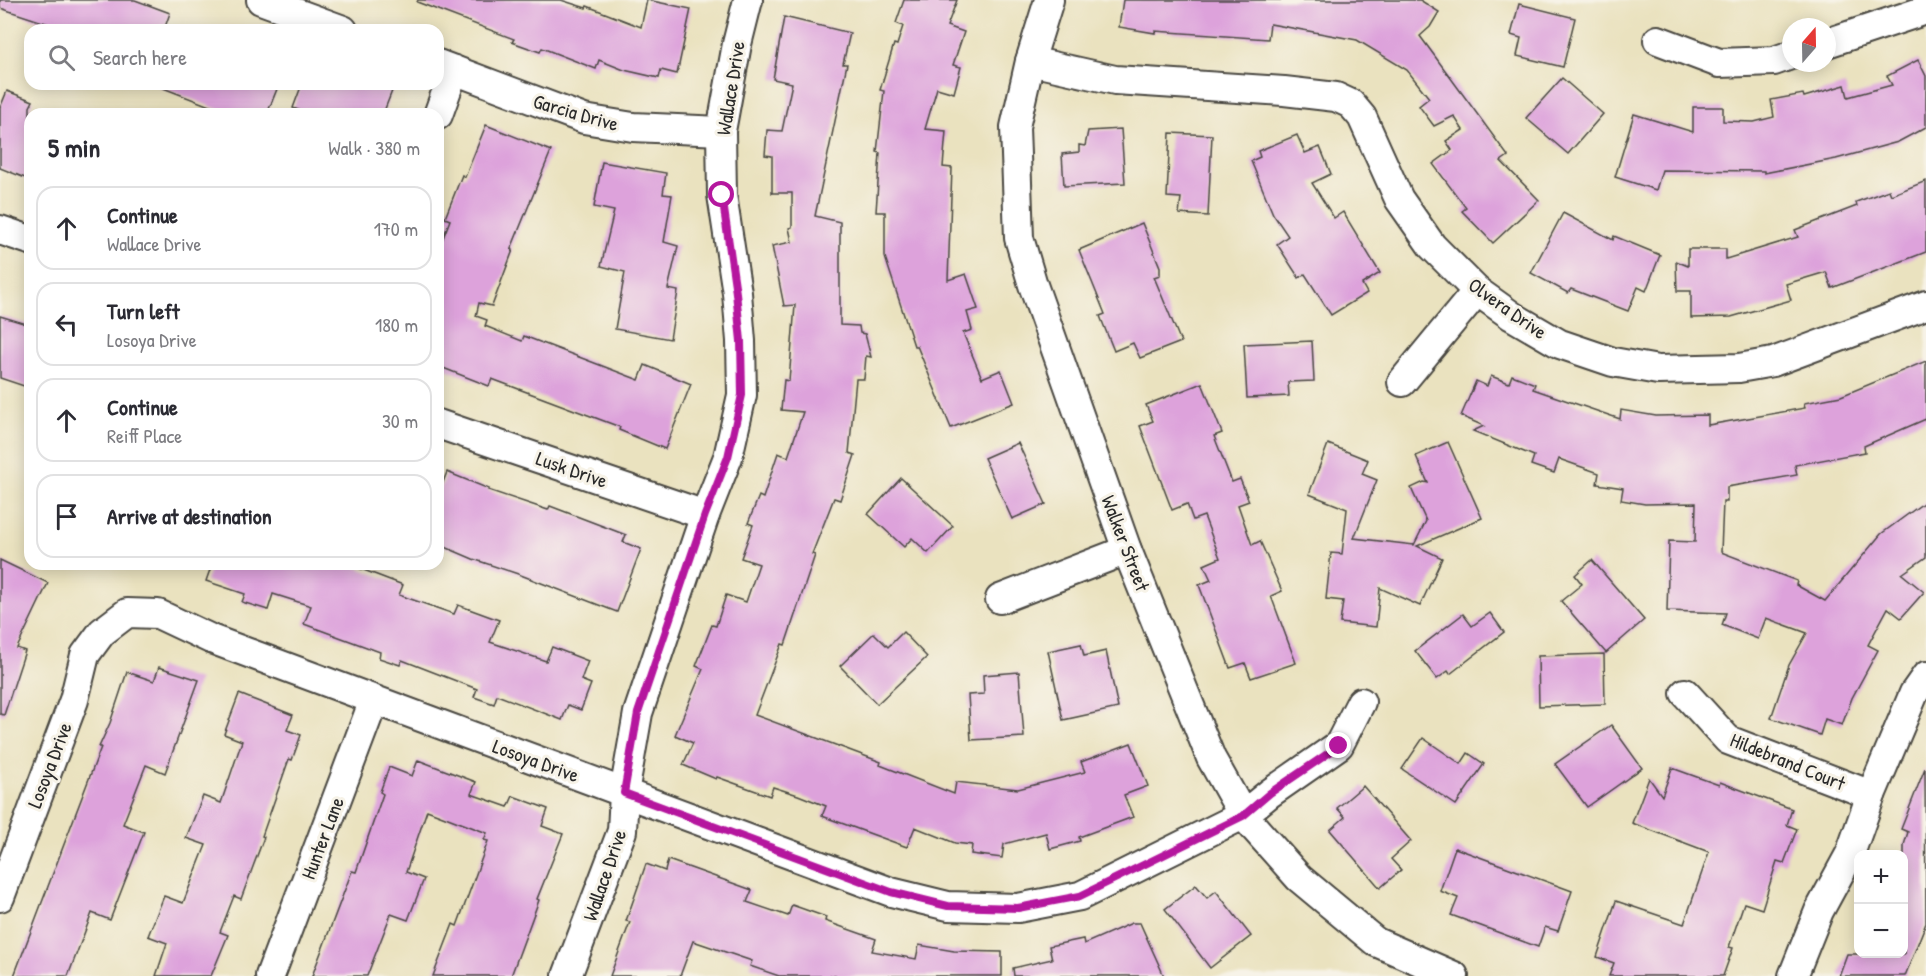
<!DOCTYPE html>
<meta charset="utf-8">
<style>
:root{--surface:#fff;--page:#f2f2f3;--text:#2b2b33;--muted:#7c7c81;--line:#e1e1e2}
body{margin:0;font-family:"Patrick Hand",sans-serif;background:var(--page);color:var(--text)}
.controls{position:absolute;right:18px;bottom:18px;display:grid;overflow:hidden;border-radius:12px;box-shadow:0 3px 15px #0003}
.controls button{width:54px;height:54px;display:grid;place-items:center;padding:0;border:0;border-bottom:2px solid var(--line);background:var(--surface);color:var(--text);font:30px sans-serif}
.compass{position:absolute;left:1782px;top:18px;width:54px;height:54px;border-radius:50%;background:var(--surface);box-shadow:0 3px 15px #0003;rotate:20deg}
.stop{position:absolute;width:18px;height:18px;margin:-14px;border:4px solid #b5179e;border-radius:50%;background:#fff}
.stop.end{background:#b5179e;border-color:#fff;box-shadow:0 2px 6px #0008}
.list{margin:0;padding:0;list-style:none}
h2{display:flex;justify-content:space-between;align-items:center;height:78px;margin:0;padding:0 24px;font-size:26px}
h2 small{font-size:20px;font-weight:400;color:var(--muted)}
.list li{display:grid;grid-template-columns:39px 1fr auto;gap:18px;align-items:center;box-sizing:border-box;height:84px;margin:0 12px 12px;padding:0 12px;border:2px solid var(--line);border-radius:18px}
.list b{display:block;font-size:22px;white-space:nowrap}
.list p{margin:0;font-size:20px;white-space:nowrap;color:var(--muted)}
.list em{font-size:20px;font-style:normal;color:var(--muted)}
.icon{flex:none;width:33px;height:33px;fill:none;stroke:currentColor;stroke-width:2;stroke-linecap:round;stroke-linejoin:round}
.map{position:relative;flex:none;width:1926px;height:976px;overflow:hidden}
.search{position:absolute;background:var(--surface);box-shadow:0 3px 15px #0003;left:24px;top:24px;width:420px;height:66px;display:flex;align-items:center;gap:15px;box-sizing:border-box;padding:0 21px;border-radius:18px;color:var(--muted);font-size:22px}
.panel{position:absolute;background:var(--surface);box-shadow:0 3px 15px #0003;left:24px;top:108px;width:420px;height:462px;border-radius:18px}
.map>svg:first-child{display:block}
.building{fill:#dda2db}
.lines{fill:none;stroke-linecap:round;stroke-linejoin:round}
.street-casing{stroke:#484641;stroke-width:32}
.street{stroke:#fff;stroke-width:28}
.route{stroke:#b5179e;stroke-width:8}
.labels{text-anchor:middle;dominant-baseline:central;stroke-width:6;stroke-linejoin:round;paint-order:stroke}
.street-label{font-size:20px;fill:#2b2b2b;stroke:#f7f3e8}
</style>
<div class="map">
<svg width="1926" height="976" viewBox="0 0 1926 976">
<rect width="100%" height="100%" fill="#f7f3e8"/>
<filter id="ink" filterUnits="userSpaceOnUse"><feTurbulence type="fractalNoise" baseFrequency=".0167" numOctaves="2"/><feDisplacementMap in="SourceGraphic" scale="12" xChannelSelector="R" yChannelSelector="G"/><feConvolveMatrix kernelMatrix="1 2 1 2 8 2 1 2 1" color-interpolation-filters="sRGB"/></filter>
<filter id="wash" filterUnits="userSpaceOnUse"><feTurbulence type="fractalNoise" baseFrequency=".008" numOctaves="4" result="noise"/><feDisplacementMap in="SourceGraphic" scale="24" xChannelSelector="R" yChannelSelector="G"/><feGaussianBlur stdDeviation="1.35" result="paint"/><feColorMatrix in="noise" values="0 0 0 0 0 0 0 0 0 0 0 0 0 0 0 0 0 1.4 0 .05"/><feComposite in="paint" operator="in"/></filter>
<g filter="url(#wash)">
<rect width="100%" height="100%" fill="#eae2bf"/>
<g id="blocks">
<!-- building -->
<g class="building">
<polygon points="0,0 135,0 170,13 164,30 67,30 0,8"/>
<polygon points="418,0 561,0 586,8 587,6 641,27 647,0 691,9 677,74 661,70 659,78 624,70 599,60 596,69 542,48 540,52 512,42 514,39 417,2"/>
<polygon points="904,0 957,0 947,26 964,32 953,65 961,67 954,93 937,88 925,129 946,131 943,167 952,168 948,280 966,274 978,309 967,312 972,330 963,333 982,378 1001,370 1014,403 951,428 917,346 914,346 885,257 885,212 876,212 880,153 877,152 884,91 880,90 894,44 897,45 903,26 896,23"/>
<polygon points="1123,0 1420,0 1439,12 1430,27 1420,36 1508,156 1501,161 1539,200 1493,243 1462,211 1466,208 1433,164 1452,150 1446,141 1463,130 1454,116 1434,126 1419,106 1429,98 1407,70 1357,40 1270,24 1268,39 1155,31 1155,33 1119,27"/>
<polygon points="1519,4 1575,18 1563,67 1517,56 1521,38 1511,35"/>
<polygon points="784,17 850,33 843,64 847,64 815,216 840,222 840,325 859,326 860,333 865,334 871,357 866,356 864,379 856,379 849,453 855,455 840,500 834,498 812,554 815,555 785,645 782,644 755,715 881,762 880,765 954,794 956,782 1018,789 1085,772 1081,762 1131,743 1148,786 1124,795 1133,817 1079,837 1080,841 1050,849 1046,833 1004,844 1002,858 971,854 972,845 955,843 915,827 907,847 822,816 826,806 798,795 773,787 770,796 717,777 716,779 683,765 693,743 675,735 703,669 696,666 712,625 716,626 726,595 746,602 759,564 741,558 753,525 748,523 759,496 763,498 778,453 788,457 803,412 781,410 784,380 789,381 795,305 784,306 772,246 792,242 789,228 792,227 792,193 772,193 772,156 765,155 767,130 782,131 792,83 773,79"/>
<polygon points="1918,60 1926,76 1926,127 1898,142 1836,159 1764,173 1764,171 1662,170 1656,190 1615,177 1634,114 1693,132 1693,107 1723,107 1723,121 1754,122 1774,117 1771,100 1803,94 1804,97 1845,85 1848,97 1892,85 1887,76"/>
<polygon points="1562,78 1603,114 1568,154 1526,118"/>
<polygon points="158,84 279,84 267,114 230,114 158,86"/>
<polygon points="302,84 373,84 392,91 383,114 309,114 293,108"/>
<polygon points="7,91 33,101 30,107 30,180 0,168 0,108"/>
<polygon points="486,125 551,151 511,249 513,250 492,306 479,303 476,316 487,320 485,326 522,341 524,336 639,380 645,365 691,384 665,449 619,430 620,427 492,379 489,386 438,366 438,251 450,220 445,218 462,175 465,177"/>
<polygon points="1121,129 1125,183 1064,186 1062,154 1079,152 1079,145 1085,146 1088,131"/>
<polygon points="1170,133 1212,135 1208,216 1179,214 1181,198 1167,197"/>
<polygon points="1297,135 1305,153 1320,147 1331,174 1312,183 1334,218 1343,212 1380,273 1362,284 1367,293 1331,315 1305,274 1299,278 1277,244 1288,236 1273,214 1251,161 1260,157 1258,151"/>
<polygon points="602,162 666,173 663,194 672,195 664,242 678,246 668,289 678,291 670,339 615,329 625,272 601,266 614,211 594,207"/>
<polygon points="1926,181 1926,252 1832,288 1826,272 1786,284 1791,300 1731,317 1691,318 1691,291 1677,291 1676,261 1688,266 1688,249 1726,249 1726,259 1798,237 1795,230 1857,206 1856,202 1889,190 1891,195"/>
<polygon points="1563,213 1613,240 1614,236 1660,255 1646,291 1638,287 1628,311 1571,289 1568,293 1531,273"/>
<polygon points="1142,223 1160,267 1160,275 1154,277 1181,342 1140,358 1133,343 1114,351 1100,316 1105,314 1079,250"/>
<polygon points="0,316 30,325 30,388 0,378"/>
<polygon points="1312,341 1314,381 1288,382 1289,396 1247,398 1244,344"/>
<polygon points="1926,361 1926,419 1864,446 1865,452 1795,465 1797,475 1727,487 1727,502 1723,502 1721,552 1797,581 1796,585 1825,601 1881,534 1926,501 1926,557 1902,574 1924,592 1901,618 1888,608 1868,645 1878,650 1852,698 1842,725 1825,719 1820,735 1771,718 1789,665 1807,633 1766,618 1758,639 1722,625 1726,613 1667,611 1669,541 1695,542 1696,503 1645,504 1621,500 1623,488 1597,484 1599,473 1559,459 1554,473 1531,465 1534,456 1473,431 1484,426 1461,416 1476,381 1487,386 1491,376 1509,383 1512,375 1535,384 1533,389 1620,419 1621,410 1656,416 1708,415 1708,425 1805,408 1804,403 1841,396"/>
<polygon points="1202,383 1222,433 1214,436 1232,482 1240,479 1249,501 1238,505 1252,545 1260,541 1282,591 1271,596 1296,663 1251,678 1245,663 1230,668 1199,585 1211,580 1204,565 1220,558 1204,516 1193,520 1187,504 1172,510 1140,426 1153,421 1146,405"/>
<polygon points="1448,442 1482,518 1417,546 1442,558 1420,606 1380,588 1376,627 1340,623 1343,601 1326,599 1331,553 1342,554 1347,509 1309,494 1328,444 1368,460 1362,474 1377,480 1354,538 1414,545 1426,521 1411,488 1424,482 1428,483 1416,456"/>
<polygon points="1018,443 1046,504 1012,519 984,458"/>
<polygon points="447,472 489,489 488,490 548,510 550,506 626,535 623,542 641,549 617,612 518,574 473,559 438,544 438,495"/>
<polygon points="901,478 953,526 928,553 912,538 904,547 868,514"/>
<polygon points="0,560 48,583 17,648 25,651 4,715 0,714"/>
<polygon points="1592,560 1644,620 1606,653 1561,601 1582,584 1575,575"/>
<polygon points="212,564 348,564 403,585 399,595 454,614 458,605 499,620 490,642 546,661 552,647 588,661 581,680 591,684 581,710 568,705 562,720 497,695 494,704 474,697 477,689 402,660 400,665 379,658 380,652 304,624 311,606 273,594 268,610 242,602 245,594 206,581"/>
<polygon points="1490,613 1504,632 1450,674 1448,671 1437,679 1415,651 1463,614 1472,626"/>
<polygon points="903,632 927,657 877,704 840,666 874,633 888,647"/>
<polygon points="1081,644 1084,656 1106,651 1118,708 1063,720 1048,651"/>
<polygon points="1604,654 1605,704 1539,706 1538,656"/>
<polygon points="159,667 199,680 165,773 146,765 123,824 144,832 110,920 92,913 68,976 14,976 101,747 99,747 110,723 127,672 154,681"/>
<polygon points="1019,672 1024,737 971,740 968,695 984,694 983,675"/>
<polygon points="239,694 293,715 287,730 301,735 292,760 289,759 262,836 264,837 241,899 234,896 220,932 228,935 211,976 156,976 167,943 148,936 164,896 183,903 206,845 186,838 203,796 221,803 242,741 224,734"/>
<polygon points="1611,725 1642,768 1587,807 1555,764"/>
<polygon points="1423,738 1461,764 1468,753 1484,764 1456,805 1402,769"/>
<polygon points="418,760 476,782 471,794 508,807 513,796 548,809 542,826 563,834 537,899 539,900 511,976 433,976 453,924 457,926 488,841 484,840 487,833 427,810 406,872 424,879 408,920 391,914 367,976 312,976 352,871 356,872 383,794 380,792 389,767 412,776"/>
<polygon points="1672,768 1719,785 1720,782 1792,809 1787,825 1797,829 1784,863 1777,861 1762,909 1744,903 1729,947 1733,948 1723,976 1609,976 1614,963 1597,957 1616,901 1684,924 1709,852 1632,823 1649,778 1662,796"/>
<polygon points="1925,768 1926,923 1905,976 1839,976 1847,954 1904,954 1904,845 1908,832 1901,829"/>
<polygon points="1363,786 1411,841 1391,859 1401,870 1380,888 1330,830 1345,817 1337,808"/>
<polygon points="1455,848 1572,891 1558,931 1545,927 1538,947 1451,915 1458,898 1440,891"/>
<polygon points="668,860 752,890 747,902 788,916 792,905 826,917 825,921 876,939 872,951 916,959 919,945 954,951 1002,952 1002,976 779,976 750,966 752,961 693,941 680,976 610,976 630,922 626,921 646,864 665,871"/>
<polygon points="1196,885 1207,898 1216,891 1251,936 1210,968 1165,909"/>
<polygon points="1132,923 1140,923 1164,976 1014,976 1013,968 1052,959 1049,946 1083,939 1084,944"/>
</g>
</g>
</g>
<g filter="url(#ink)">
<use href="#blocks" fill-opacity="0" stroke="#484641" stroke-width="1.5"/>
<g class="lines">
<!-- street casing -->
<g class="street-casing">
<g id="street">
<polyline points="261,0 343,30"/>
<polyline points="1049,0 1030,61 1015,127 1019,238 1033,285 1127,550 1211,758 1243,815 1299,878 1376,942 1454,976"/>
<polyline points="1658,40 1719,63 1774,61 1791,55"/>
<polyline points="1827,43 1926,10"/>
<polyline points="1030,61 1115,80 1284,91 1336,97 1351,104 1362,117 1399,199 1432,246 1477,291 1512,316 1560,344 1613,362 1658,370 1739,368 1773,362 1926,305"/>
<polyline points="438,64 584,119 633,127 721,131"/>
<polyline points="438,115 454,70"/>
<polyline points="0,230 30,240"/>
<polyline points="1402,382 1477,291"/>
<polyline points="438,424 705,515"/>
<polyline points="1000,599 1127,550"/>
<polyline points="1685,693 1728,740 1871,795"/>
<polyline points="0,897 74,700 85,655 102,632 127,613 158,614 211,639 891,892 948,906 1018,908 1080,896 1243,815 1270,793 1339,745 1361,702"/>
<polyline points="270,976 374,700"/>
<polyline points="567,976 622,831 624,793 638,713 705,515 728,457 742,395 741,341 737,293 722,195 721,131 737,44 748,0"/>
<polyline points="1793,976 1819,911 1850,854 1871,795 1914,693 1926,676"/>
</g>
</g>
<!-- street -->
<use href="#street" class="street"/>
</g>
</g>
<g class="lines" filter="url(#ink)">
<!-- route -->
<polyline class="route" points="722,195 736,293 741,341 742,395 728,457 705,515 638,713 624,793 891,892 948,906 1018,908 1080,896 1243,816 1270,793 1339,746"/>
</g>
<g class="labels">
<!-- street labels -->
<g class="street-label">
<text transform="translate(730 88) rotate(-81)">Wallace Drive</text>
<text transform="translate(576 112) rotate(16)">Garcia Drive</text>
<text transform="translate(1508 308) rotate(35)">Olvera Drive</text>
<text transform="translate(572 469) rotate(19)">Lusk Drive</text>
<text transform="translate(1126 543) rotate(69)">Walker Street</text>
<text transform="translate(536 760) rotate(20)">Losoya Drive</text>
<text transform="translate(1788 761) rotate(22)">Hildebrand Court</text>
<text transform="translate(49 765) rotate(-69)">Losoya Drive</text>
<text transform="translate(322 838) rotate(-69)">Hunter Lane</text>
<text transform="translate(604 875) rotate(-71)">Wallace Drive</text>
</g>
</g>
</svg>
<div class="controls">
<button>+</button>
<button>−</button>
</div>
<svg class="compass" viewBox="-18 -18 36 36"><path d="M0-13l5 13h-10z" fill="#e53935"/><path d="M0 13l5-13h-10z" fill="#7c7c81"/></svg>
<div class="stop" style="left:722px;top:195px"></div>
<div class="stop end" style="left:1339px;top:746px"></div>
<div class="search"><svg class="icon" aria-label="search" viewBox="0 0 24 24"><circle cx="10" cy="10" r="6"/><path d="M15 15l6 6"/></svg>Search here</div>
<section class="panel">
<h2>5 min<small>Walk · 380 m</small></h2>
<ul class="list">
<li><svg class="icon" aria-label="ahead" viewBox="0 0 24 24"><path d="M12 20V5M6 11l6-6 6 6"/></svg><div><b>Continue</b><p>Wallace Drive</p></div><em>170 m</em></li>
<li><svg class="icon" aria-label="left" viewBox="0 0 24 24"><path d="M17 20v-9H6M10 6l-5 5 5 5"/></svg><div><b>Turn left</b><p>Losoya Drive</p></div><em>180 m</em></li>
<li><svg class="icon" aria-label="ahead" viewBox="0 0 24 24"><path d="M12 20V5M6 11l6-6 6 6"/></svg><div><b>Continue</b><p>Reiff Place</p></div><em>30 m</em></li>
<li><svg class="icon" aria-label="arrive" viewBox="0 0 24 24"><path d="M6 21V4h12l-3 4 3 4H6"/></svg><div><b>Arrive at destination</b></div></li>
</ul>
</section>
</div>
